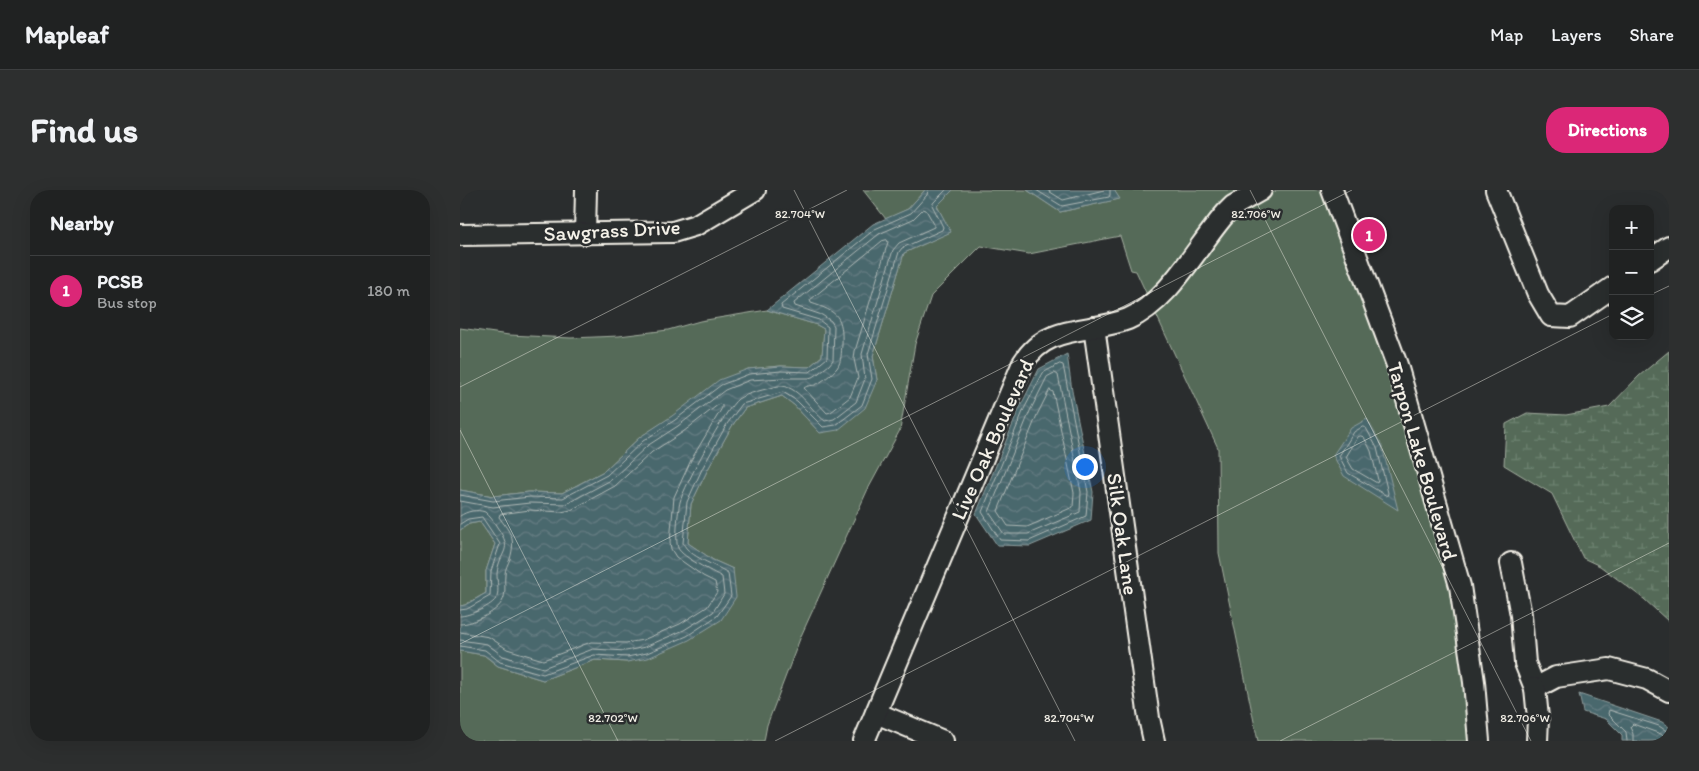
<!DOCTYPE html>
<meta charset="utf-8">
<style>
:root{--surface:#202222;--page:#2d2f2f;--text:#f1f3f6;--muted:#a2a4a5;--line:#3d3f40;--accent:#db2777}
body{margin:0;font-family:Itim,sans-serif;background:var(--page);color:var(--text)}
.controls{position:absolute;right:15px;top:15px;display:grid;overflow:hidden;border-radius:10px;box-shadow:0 5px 20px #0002}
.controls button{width:45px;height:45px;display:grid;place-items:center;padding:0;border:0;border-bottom:1px solid var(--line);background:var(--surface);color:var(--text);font:25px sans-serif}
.you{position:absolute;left:624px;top:276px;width:18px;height:18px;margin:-12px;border:4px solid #fff;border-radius:50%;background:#1a73e8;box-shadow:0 0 0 8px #1a73e833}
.badge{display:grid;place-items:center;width:32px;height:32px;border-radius:50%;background:var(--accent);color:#fff;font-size:16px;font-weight:700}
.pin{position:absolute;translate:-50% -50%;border:2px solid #fff;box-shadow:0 1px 5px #0006}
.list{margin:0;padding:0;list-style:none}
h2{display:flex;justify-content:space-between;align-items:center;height:65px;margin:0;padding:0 20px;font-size:21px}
h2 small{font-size:16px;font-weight:400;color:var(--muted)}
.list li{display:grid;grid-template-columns:32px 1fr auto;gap:15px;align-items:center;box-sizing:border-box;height:70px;padding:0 20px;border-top:1px solid var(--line)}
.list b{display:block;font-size:19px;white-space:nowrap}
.list p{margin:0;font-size:16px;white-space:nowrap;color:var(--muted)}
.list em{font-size:16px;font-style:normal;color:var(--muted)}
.icon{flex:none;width:28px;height:28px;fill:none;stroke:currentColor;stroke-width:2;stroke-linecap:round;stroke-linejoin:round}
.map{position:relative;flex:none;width:1209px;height:551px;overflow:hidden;border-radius:20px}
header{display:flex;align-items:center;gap:30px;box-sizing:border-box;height:70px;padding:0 25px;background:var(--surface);border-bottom:1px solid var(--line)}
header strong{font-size:24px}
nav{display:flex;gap:28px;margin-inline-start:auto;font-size:18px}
.intro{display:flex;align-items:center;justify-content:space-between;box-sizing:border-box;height:120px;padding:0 30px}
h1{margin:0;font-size:35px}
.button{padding:12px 22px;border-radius:20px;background:var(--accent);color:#fff;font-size:18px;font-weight:700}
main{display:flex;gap:30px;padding:0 30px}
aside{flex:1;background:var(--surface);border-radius:20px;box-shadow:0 5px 20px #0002}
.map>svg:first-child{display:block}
.green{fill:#546b58;stroke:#a4aea0}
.wetland{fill:url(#wetland-marsh);stroke:#a4aea0}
.water{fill:url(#water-waves);stroke:#8e9e9e}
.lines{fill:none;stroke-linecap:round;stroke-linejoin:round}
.shore{stroke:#b0bab7;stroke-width:1}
.minor-casing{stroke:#f4f1e8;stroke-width:24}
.minor{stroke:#2a2d2e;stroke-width:20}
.ticks{fill:none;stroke:#f4f1e8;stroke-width:1;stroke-opacity:0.45}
.labels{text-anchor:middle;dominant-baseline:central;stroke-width:5;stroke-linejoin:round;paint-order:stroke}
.street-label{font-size:21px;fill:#f4f1e8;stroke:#2a2d2e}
.ticks-label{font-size:12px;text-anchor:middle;fill:#f4f1e8;stroke:#2a2d2e;stroke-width:5;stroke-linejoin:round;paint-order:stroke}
</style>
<header>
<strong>Mapleaf</strong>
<nav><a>Map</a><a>Layers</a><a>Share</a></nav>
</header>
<div class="intro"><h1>Find us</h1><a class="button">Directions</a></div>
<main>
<aside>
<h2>Nearby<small></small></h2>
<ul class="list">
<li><span class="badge">1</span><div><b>PCSB</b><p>Bus stop</p></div><em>180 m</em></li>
</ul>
</aside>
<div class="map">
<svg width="1209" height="551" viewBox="0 0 1209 551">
<defs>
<pattern id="wetland-marsh" width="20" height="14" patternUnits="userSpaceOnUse" patternTransform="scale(1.25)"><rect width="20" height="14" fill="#546b58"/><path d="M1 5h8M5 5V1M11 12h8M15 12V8" fill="none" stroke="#6d8170"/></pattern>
<pattern id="water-waves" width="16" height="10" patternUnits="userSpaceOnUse" patternTransform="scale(1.25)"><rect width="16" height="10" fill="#4a676d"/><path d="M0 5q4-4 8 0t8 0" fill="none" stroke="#657d82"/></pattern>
</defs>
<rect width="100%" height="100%" fill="#2a2d2e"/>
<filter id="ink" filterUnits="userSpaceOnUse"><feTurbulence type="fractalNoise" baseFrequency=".02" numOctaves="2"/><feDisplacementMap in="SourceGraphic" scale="10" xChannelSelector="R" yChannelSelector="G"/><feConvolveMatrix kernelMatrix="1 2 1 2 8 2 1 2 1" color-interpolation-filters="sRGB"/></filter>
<g filter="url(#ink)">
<!-- green -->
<g class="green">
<polygon points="403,0 465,0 448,19 426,29"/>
<polygon points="493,0 567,0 600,22 659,9 654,0 784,0 688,107 676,81 671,80 660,46 569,64 521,56 471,106 455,154 440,240 407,301 341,446 307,535 304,551 0,551 0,461 24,465 38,476 83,490 135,470 167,472 273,379 253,370 228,353 231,314 248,279 272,236 285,218 322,206 334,215 360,243 417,190 413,166 444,63 490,42 477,16"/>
<polygon points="818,0 864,0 930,177 993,397 1011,551 798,551 759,363 758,258 695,122 761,41 788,16"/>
<polygon points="307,120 357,135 364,139 362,166 349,177 321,176 288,179 180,247 144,281 102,303 69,302 33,306 0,300 0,138 49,145 111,148 159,146 208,140 240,131"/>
<polygon points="20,332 35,354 26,381 26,403 5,415 0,416 0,340 9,334"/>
</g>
<!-- wetland -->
<polygon class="wetland" points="1209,161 1209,432 1184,409 1140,376 1123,368 1092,304 1044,275 1046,234 1067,223 1106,225 1149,217 1179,186"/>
<!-- water -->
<g class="water">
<polygon points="465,0 493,0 477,16 491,42 444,63 413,166 417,190 405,218 378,240 360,243 334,215 322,206 285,218 272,236 248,279 231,314 228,353 253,370 273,379 276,407 261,430 229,450 188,468 167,472 135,470 83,490 38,476 24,465 0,461 0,416 5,415 26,403 26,381 35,354 20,332 9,334 0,340 0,300 33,306 69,302 102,303 144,281 180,247 212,226 259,190 288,179 321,176 349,177 362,166 364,139 357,135 307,120 413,34 448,19"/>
<polygon points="567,0 654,0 660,9 600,22"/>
<polygon points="607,164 612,201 633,302 631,330 570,356 537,355 516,324 560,217 579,179"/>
<polygon points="907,229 922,256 938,320 884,286 873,265 891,238"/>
<polygon points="1119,504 1202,532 1209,537 1209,551 1162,551 1162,545 1146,529 1123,522"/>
</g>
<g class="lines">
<!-- shore -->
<g class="shore">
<polyline points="576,0 602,16 649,7 650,5 650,0"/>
<polyline points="587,0 603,10 644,0"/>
<path d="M427,50L428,52L395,161L394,169L398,188L390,207L371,222L367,223L344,198C348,195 351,196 355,195C362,192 372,184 377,178C382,171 381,162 382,155C383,126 378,122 351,113L350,110L422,51Z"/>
<polygon points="600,174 603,175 628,302 626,326 569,351 540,350 522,322 564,219 583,183"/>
<polygon points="595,183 598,185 621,302 620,322 568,344 544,344 529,322 570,221 587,187"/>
<polygon points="590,200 593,202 614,303 613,317 567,337 548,336 538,321 577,225"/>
<polygon points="903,237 906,238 917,258 928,303 927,306 888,283 879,266 894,242"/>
<polygon points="901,246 904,247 911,261 918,290 917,293 893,279 886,267 898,247"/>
<polyline points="0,305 33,311 70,307 103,308 147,285 183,251 215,230 261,195 289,184 321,181 350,182 367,168 368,137 359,130 322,119 321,115 415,39 451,23 467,5 468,0"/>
<path d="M0,311L33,317L70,313L106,314L151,290L187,256L218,236L265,200L290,190L322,188H349L355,186L369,175L373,170L374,136L371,131L362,125L335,116L334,113L419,44L453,29L463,19L466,20L474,34V37L439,53L433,60L402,164L405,189L396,212L374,229L365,231C351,221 338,194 318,196C307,199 287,203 278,209C266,218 224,296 220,312C218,320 215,351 218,358C223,368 252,381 262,387L264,404L253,422L224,440L185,457L166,461L133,459L83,478L43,466L27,454L0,450"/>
<path d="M0,326C7,321 17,319 25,322C30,326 34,332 37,337C55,362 39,360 37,384C37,391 39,400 37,407C33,416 9,426 0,426"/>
<polyline points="0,334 8,329 22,327 40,354 31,381 30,406 7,419 0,420"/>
<path d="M0,434C13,434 41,421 44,407C46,400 44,392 45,384C45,379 48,374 50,369C56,348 51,344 39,327L40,324L70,320L101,322L111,320L155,296L192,262L223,242L259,214L262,215V218L231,270L214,307L210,352L211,359L216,367L243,386L255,392L257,402L247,417L220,434L183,450L166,453L131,452L83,470L47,459L29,447L0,442"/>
<path d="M0,456L25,460L40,472L83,484L134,465L167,467L187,463L227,446L257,426L271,406L268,383C256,375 229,367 223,353L227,312L243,277L267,234L282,214L323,202L337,211L363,237L376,235L402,215L412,189L408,164L439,62L442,58L482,40L483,37L472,15L474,12L486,0"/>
<polyline points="1167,551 1166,542 1148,524 1149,520 1199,536 1205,540 1209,541"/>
<polyline points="1173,551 1173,544 1170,537 1173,534 1209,547"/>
</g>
<!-- minor casing -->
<g class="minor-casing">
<g id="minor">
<polyline points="872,0 937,175 1000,396 1014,492 1019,551"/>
<polyline points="1036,0 1078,104 1091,126 1110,127 1153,97"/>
<polyline points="125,44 126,0"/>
<polyline points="0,45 213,42 236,35 295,0"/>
<polyline points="1190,70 1209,57"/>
<polyline points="634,137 689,528 694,551"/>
<polyline points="1051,373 1061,425 1065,473 1075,498 1096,487 1149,479 1187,489 1209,501"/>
<polyline points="1075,498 1078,528 1077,551"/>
<polyline points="416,523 483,551"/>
<path d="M404,551L563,173C587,133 630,144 668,129C709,112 737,56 766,23L773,16L801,0"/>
</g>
</g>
<!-- minor -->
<use href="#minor" class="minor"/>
</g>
</g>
<!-- ticks -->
<path class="ticks" d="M334,0L615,551M790,0L1071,551M1190,105L1209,96M0,197L387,0M0,240L158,551M0,454L892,0M315,551L1153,124M820,551L1209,353"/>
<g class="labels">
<!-- street labels -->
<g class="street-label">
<text transform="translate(152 40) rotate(-3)">Sawgrass Drive</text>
<text transform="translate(532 249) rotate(-66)">Live Oak Boulevard</text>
<text transform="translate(963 271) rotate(74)">Tarpon Lake Boulevard</text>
<text transform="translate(663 344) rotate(82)">Silk Oak Lane</text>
</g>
</g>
<g class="ticks-label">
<text x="340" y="28">82.704°W</text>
<text x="796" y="28">82.706°W</text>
<text x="153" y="532">82.702°W</text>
<text x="609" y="532">82.704°W</text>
<text x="1065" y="532">82.706°W</text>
</g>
</svg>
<div class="controls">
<button>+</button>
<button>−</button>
<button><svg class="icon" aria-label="layers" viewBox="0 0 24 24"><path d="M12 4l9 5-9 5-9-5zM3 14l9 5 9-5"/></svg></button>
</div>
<div class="you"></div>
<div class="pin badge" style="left:909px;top:45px">1</div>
</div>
</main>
